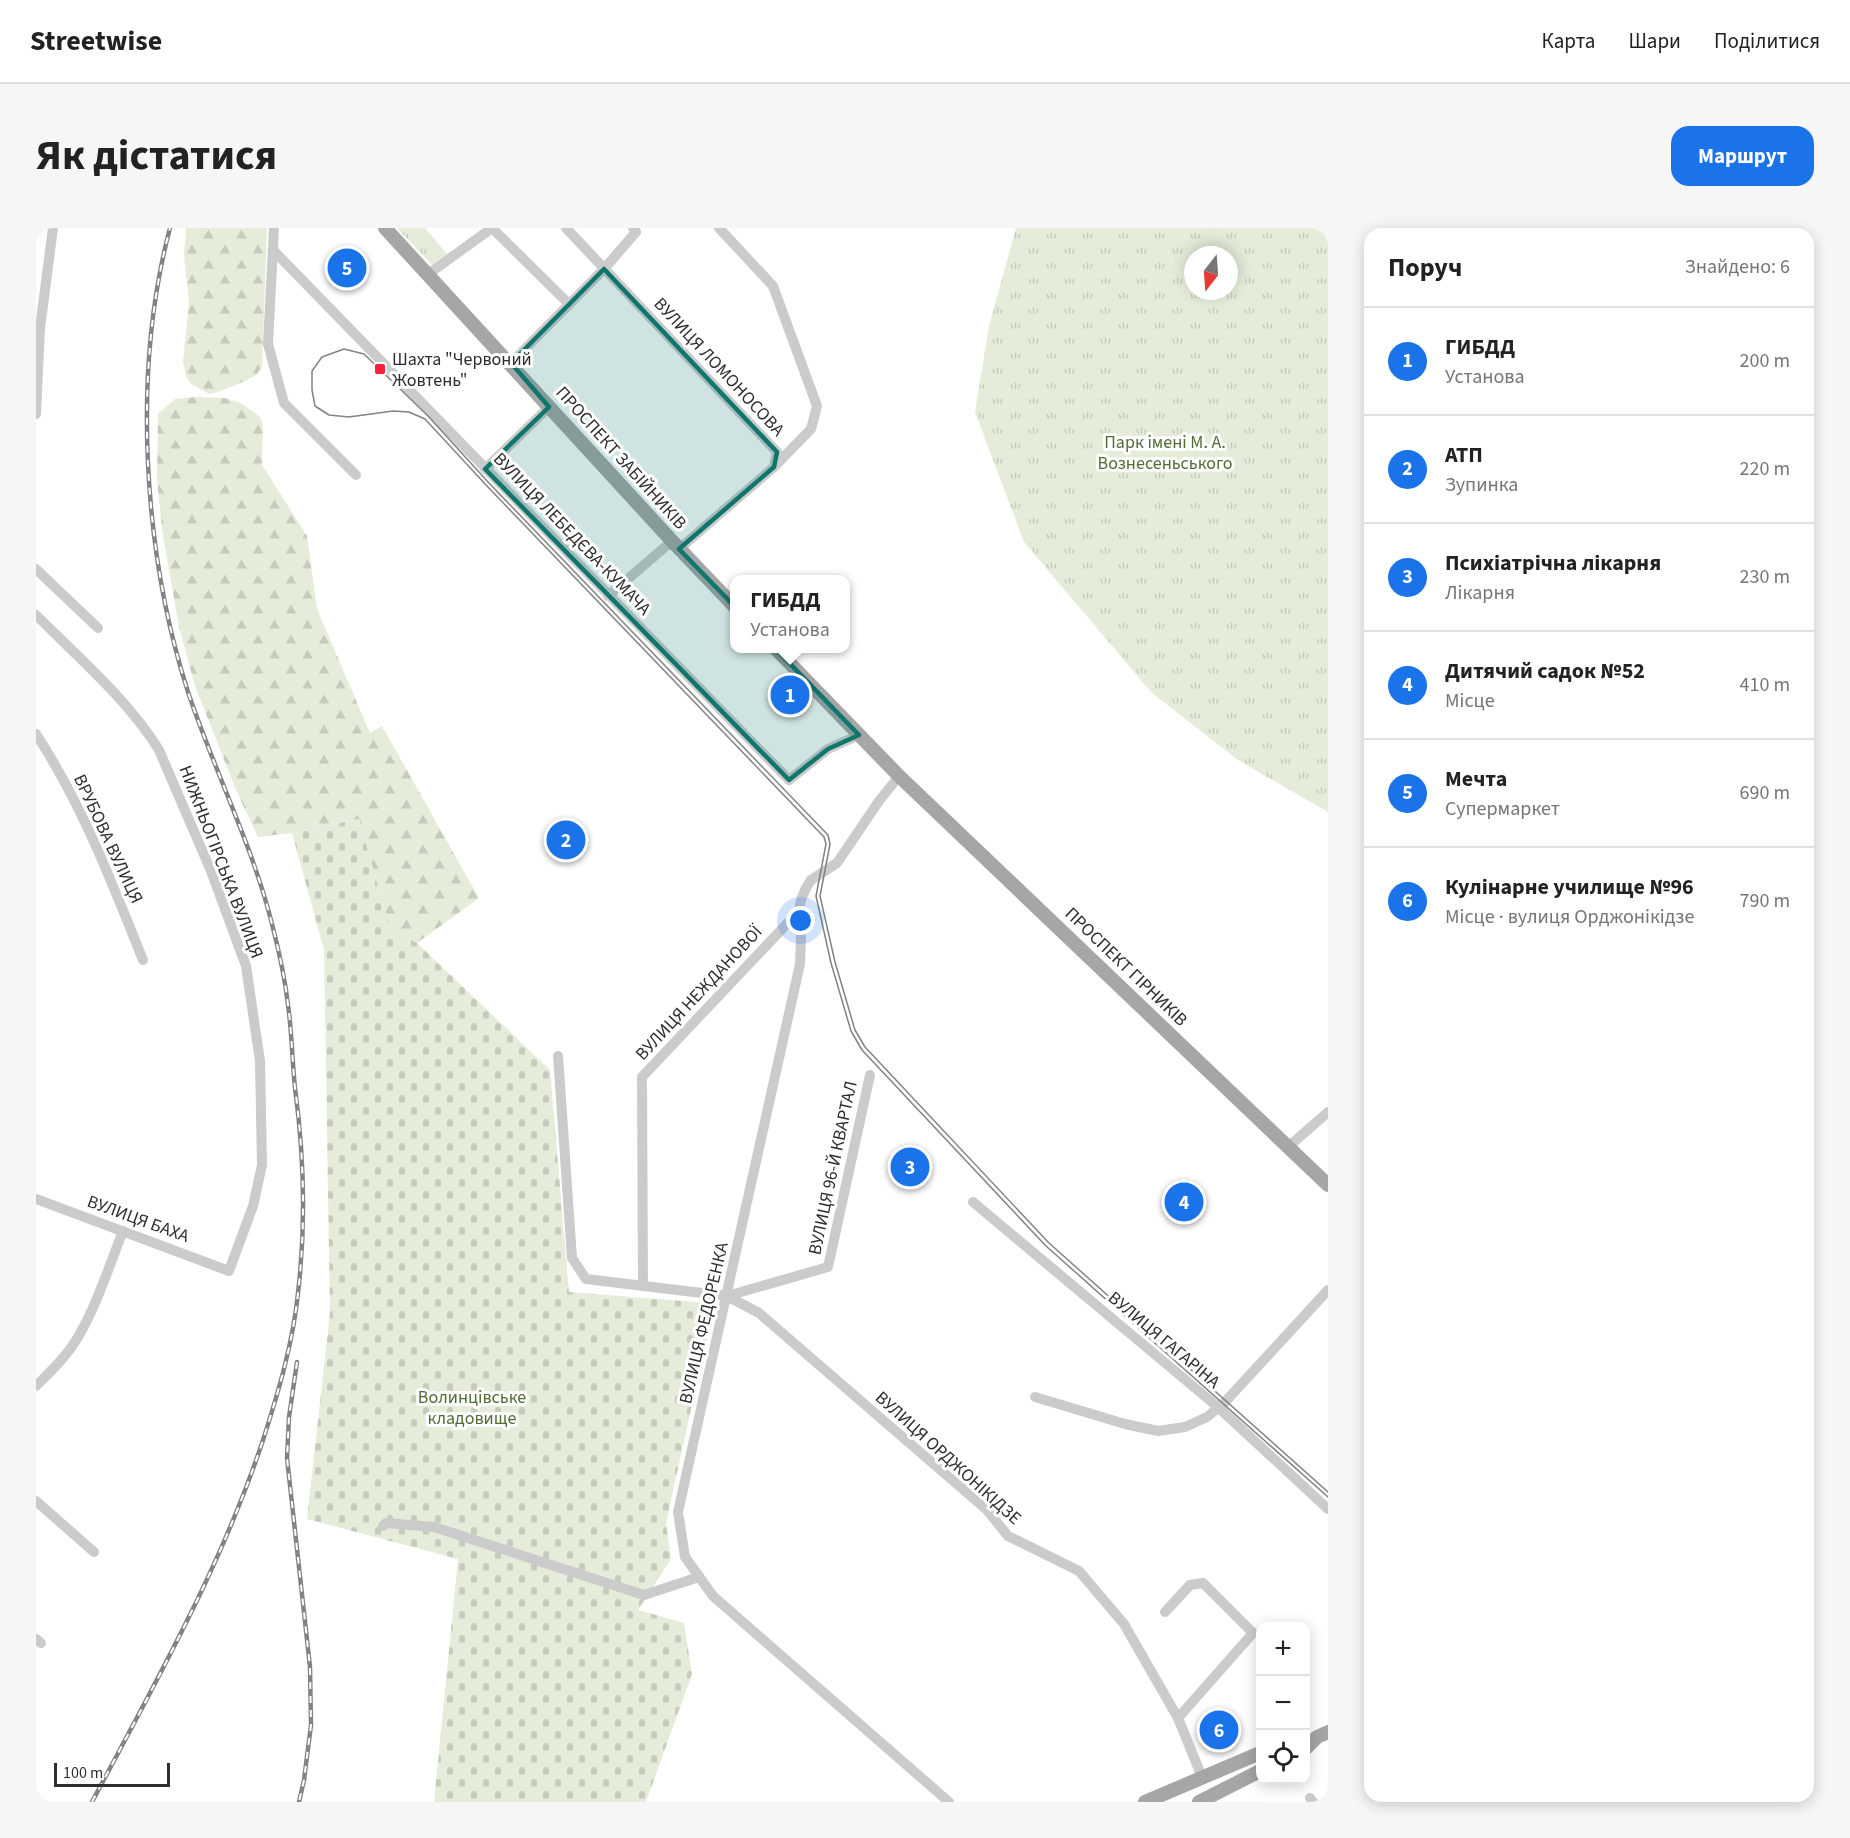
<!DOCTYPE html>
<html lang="uk">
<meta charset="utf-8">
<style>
:root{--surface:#fff;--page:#f6f6f6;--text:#222;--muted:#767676;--line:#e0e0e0;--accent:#1a73e8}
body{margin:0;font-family:"Source Sans 3",sans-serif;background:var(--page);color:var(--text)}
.controls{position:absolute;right:18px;bottom:18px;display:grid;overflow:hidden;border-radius:12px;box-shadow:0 3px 15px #0003}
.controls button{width:54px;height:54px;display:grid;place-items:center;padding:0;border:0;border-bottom:2px solid var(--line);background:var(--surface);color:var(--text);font:30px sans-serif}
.compass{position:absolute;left:1148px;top:18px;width:54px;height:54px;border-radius:50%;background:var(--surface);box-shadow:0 3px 15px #0003;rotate:197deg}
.scale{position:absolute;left:18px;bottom:15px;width:116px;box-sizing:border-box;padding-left:6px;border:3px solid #2e2e2e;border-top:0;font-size:16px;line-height:21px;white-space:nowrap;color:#2e2e2e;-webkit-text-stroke:4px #fff;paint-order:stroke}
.you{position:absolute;left:765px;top:693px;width:21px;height:21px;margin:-15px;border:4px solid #fff;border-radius:50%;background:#1a73e8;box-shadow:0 0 0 9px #1a73e833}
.badge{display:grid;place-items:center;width:39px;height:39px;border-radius:50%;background:var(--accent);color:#fff;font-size:20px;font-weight:700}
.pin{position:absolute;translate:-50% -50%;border:3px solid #fff;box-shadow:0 2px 6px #0006}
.popup{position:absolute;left:694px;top:347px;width:120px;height:78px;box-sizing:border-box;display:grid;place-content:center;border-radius:12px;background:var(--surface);filter:drop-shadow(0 2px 4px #0005);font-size:20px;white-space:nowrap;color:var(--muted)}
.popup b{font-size:22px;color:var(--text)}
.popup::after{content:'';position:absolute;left:50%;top:100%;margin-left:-12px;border:12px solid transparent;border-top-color:var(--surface)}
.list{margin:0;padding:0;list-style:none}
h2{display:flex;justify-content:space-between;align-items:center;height:78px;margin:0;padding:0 24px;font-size:26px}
h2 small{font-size:20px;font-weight:400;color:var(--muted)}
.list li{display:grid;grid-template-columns:39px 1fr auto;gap:18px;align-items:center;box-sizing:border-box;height:108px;padding:0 24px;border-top:2px solid var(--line)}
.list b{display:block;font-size:22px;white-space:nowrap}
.list p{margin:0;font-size:20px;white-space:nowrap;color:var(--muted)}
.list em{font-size:20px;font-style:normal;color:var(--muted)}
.icon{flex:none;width:33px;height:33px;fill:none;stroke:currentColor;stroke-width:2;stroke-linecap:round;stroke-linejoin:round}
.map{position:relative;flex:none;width:1292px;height:1574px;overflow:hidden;border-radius:18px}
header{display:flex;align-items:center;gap:36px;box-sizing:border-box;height:84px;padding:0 30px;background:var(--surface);border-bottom:2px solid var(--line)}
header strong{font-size:28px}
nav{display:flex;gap:33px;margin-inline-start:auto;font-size:21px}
.intro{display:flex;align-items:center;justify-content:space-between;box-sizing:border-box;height:144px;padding:0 36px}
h1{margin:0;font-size:42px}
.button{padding:15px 27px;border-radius:18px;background:var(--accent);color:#fff;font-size:21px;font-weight:700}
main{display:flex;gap:36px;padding:0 36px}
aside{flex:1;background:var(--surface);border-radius:18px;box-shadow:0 3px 15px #0003}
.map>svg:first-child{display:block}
.grass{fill:url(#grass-tufts);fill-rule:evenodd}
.forest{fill:url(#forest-firs)}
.cemetery{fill:url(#cemetery-stones)}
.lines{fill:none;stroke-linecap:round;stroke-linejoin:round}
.minor{stroke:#cbcbcb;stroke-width:10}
.major{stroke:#a6a6a6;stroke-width:14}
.tram{stroke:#838383;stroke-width:1.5}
.rail-casing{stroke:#838383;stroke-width:4.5}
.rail{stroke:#fff;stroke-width:2;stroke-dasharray:7;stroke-linecap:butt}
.marked{fill:#0f766e;fill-opacity:0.2;stroke:#0f766e;stroke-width:4.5;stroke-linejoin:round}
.poi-dot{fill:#f52038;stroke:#fff;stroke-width:2}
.labels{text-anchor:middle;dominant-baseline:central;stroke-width:6;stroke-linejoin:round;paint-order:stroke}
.poi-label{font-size:18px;fill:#2e2e2e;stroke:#fff;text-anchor:start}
.street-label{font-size:18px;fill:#2e2e2e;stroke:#fff}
.park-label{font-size:18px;fill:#536d37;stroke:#fff}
</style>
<header>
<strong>Streetwise</strong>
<nav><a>Карта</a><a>Шари</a><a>Поділитися</a></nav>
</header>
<div class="intro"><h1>Як дістатися</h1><a class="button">Маршрут</a></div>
<main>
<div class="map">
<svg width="1292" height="1574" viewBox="0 0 1292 1574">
<defs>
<pattern id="grass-tufts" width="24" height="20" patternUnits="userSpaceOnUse" patternTransform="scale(1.5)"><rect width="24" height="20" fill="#e5edda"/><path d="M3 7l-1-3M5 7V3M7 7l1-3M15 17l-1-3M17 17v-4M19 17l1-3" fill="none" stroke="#c5ccbb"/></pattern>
<pattern id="forest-firs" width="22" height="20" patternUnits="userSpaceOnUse" patternTransform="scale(1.5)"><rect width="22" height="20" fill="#e5edda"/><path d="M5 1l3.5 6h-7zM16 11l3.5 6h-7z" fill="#c5ccbb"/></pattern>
<pattern id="cemetery-stones" width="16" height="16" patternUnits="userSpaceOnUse" patternTransform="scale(1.5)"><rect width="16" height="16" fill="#e5edda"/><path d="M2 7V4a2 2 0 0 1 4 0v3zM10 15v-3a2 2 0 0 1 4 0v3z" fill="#c5ccbb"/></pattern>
</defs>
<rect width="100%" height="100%" fill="#fff"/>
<!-- grass -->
<g class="grass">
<polygon points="361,0 389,0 411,26 396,37"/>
<path d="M980,0H1292V584L1202,532L1116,465L988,314L939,184L953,98ZM1157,27H1193V63H1157Z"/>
</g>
<!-- forest -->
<g class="forest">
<path d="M150,0H231L226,139C224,141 222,145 220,147C213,152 182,165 173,166L155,156L150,148L147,134L153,75L148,27Z"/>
<polygon points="159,169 188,170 205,175 224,189 227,197 226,237 271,308 281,381 334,505 346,498 443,670 381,715 354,701 323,591 256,605 222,609 200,562 159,458 143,399 126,302 121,251 122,186 139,171"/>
</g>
<!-- cemetery -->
<polygon class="cemetery" points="323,591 354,701 381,715 514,842 533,1064 673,1075 676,1086 630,1295 635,1331 602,1382 648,1395 656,1446 610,1574 398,1574 422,1331 271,1291 294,1085 288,722 256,605"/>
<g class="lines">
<!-- minor -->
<g class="minor">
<polyline points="238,0 232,116 248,175 320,247"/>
<polyline points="456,0 533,76"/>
<polyline points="530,0 741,224 738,239 643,321"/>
<polyline points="683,0 737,58 781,178 775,201 738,239"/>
<polyline points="237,22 753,552 792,521 823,507"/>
<polyline points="391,47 456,0"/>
<polyline points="475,135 568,41 600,4 597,0"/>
<polyline points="0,186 4,100 17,0"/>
<polyline points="449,241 513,179"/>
<polyline points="0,341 62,400"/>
<polyline points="572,368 636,313"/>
<path d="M0,387C41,428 93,473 123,522L175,643L210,738L224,833L226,937L217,978L193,1043L0,971"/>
<path d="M0,506C46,576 76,655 107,732"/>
<polyline points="863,548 843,573 801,635 775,652 770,660 765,672 763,683 765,711 764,736 642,1284 649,1329 677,1368 913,1574"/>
<polyline points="522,828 536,1030 550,1051 691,1068 792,1039 834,847"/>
<polyline points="1252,919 1292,884"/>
<polyline points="937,974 1183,1180 1292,1281"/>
<polyline points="607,1058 606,849 763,683"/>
<polyline points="691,1068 723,1085 951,1282 972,1308 1043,1343 1088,1396 1142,1490 1166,1549"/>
<path d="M0,1158C15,1143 31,1128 42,1109C60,1079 74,1036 87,1003"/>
<polyline points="999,1169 1089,1196 1122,1203 1149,1199 1171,1189 1188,1175 1292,1062"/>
<polyline points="0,1273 58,1324"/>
<polyline points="347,1298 350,1295 398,1299 608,1367 663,1349"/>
<polyline points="1129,1384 1154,1357 1167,1355 1217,1405 1142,1490"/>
<polyline points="0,1411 5,1415"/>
<polyline points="1274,1570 1277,1574"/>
</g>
<!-- major -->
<g class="major">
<polyline points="349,0 636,313 698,378"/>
<polyline points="739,420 863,548 1292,957"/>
<polyline points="1270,1520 1281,1509 1292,1504"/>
<polyline points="1109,1574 1224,1525"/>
<polyline points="1163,1574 1224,1543"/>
</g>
<!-- tram -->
<polyline class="tram" points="1292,1264 1013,1015 829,819 819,802 799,734 784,668 794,616 792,607 453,255 392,188 328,126 308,121 286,129 276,143 276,162 279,178 293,187 313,189 357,183 373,184 389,191 450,257 788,609 790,616 780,668 795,735 815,803 826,822 1010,1018 1292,1269"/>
<!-- rail casing -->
<g class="rail-casing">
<g id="rail">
<polyline points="261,1134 253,1189 251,1230 274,1439 275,1497 268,1552 263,1574"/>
<path d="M56,1574C119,1455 186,1338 228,1209C243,1162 257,1114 262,1065C270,997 268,927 259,860C256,832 256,805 252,777C249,751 243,723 236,696C216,616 178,542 152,464C107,324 96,143 134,0"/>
</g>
</g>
<!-- rail -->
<use href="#rail" class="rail"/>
</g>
<!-- marked area -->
<path class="marked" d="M568,41L741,224L738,239L643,321L823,507L792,521L753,552L449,241L513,179L475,135Z"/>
<!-- markers -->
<rect class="poi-dot" x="338" y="135" width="12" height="12" rx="3"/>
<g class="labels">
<!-- poi labels -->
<g class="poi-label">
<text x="356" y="131">Шахта "Червоний<tspan x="356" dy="21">Жовтень"</tspan></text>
</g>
<!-- street labels -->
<g class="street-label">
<text transform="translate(683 139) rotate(47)">ВУЛИЦЯ ЛОМОНОСОВА</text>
<text transform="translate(585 230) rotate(48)">ПРОСПЕКТ ЗАБІЙНИКІВ</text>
<text transform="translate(536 306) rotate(46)">ВУЛИЦЯ ЛЕБЕДЄВА-КУМАЧА</text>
<text transform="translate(72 611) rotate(65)">ВРУБОВА ВУЛИЦЯ</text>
<text transform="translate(185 634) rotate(69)">НИЖНЬОГІРСЬКА ВУЛИЦЯ</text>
<text transform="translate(1090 739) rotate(44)">ПРОСПЕКТ ГІРНИКІВ</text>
<text transform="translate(663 765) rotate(-47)">ВУЛИЦЯ НЕЖДАНОВОЇ</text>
<text transform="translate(797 940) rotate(-78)">ВУЛИЦЯ 96-Й КВАРТАЛ</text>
<text transform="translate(102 991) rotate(20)">ВУЛИЦЯ БАХА</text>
<text transform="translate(668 1095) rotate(-77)">ВУЛИЦЯ ФЕДОРЕНКА</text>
<text transform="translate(1128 1112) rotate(40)">ВУЛИЦЯ ГАГАРІНА</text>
<text transform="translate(912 1230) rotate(42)">ВУЛИЦЯ ОРДЖОНІКІДЗЕ</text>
</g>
<!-- park labels -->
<g class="park-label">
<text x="1129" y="214">Парк імені М. А.<tspan x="1129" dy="21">Вознесеньського</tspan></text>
<text x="436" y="1169">Волинцівське<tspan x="436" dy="21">кладовище</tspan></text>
</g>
</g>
</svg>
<div class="controls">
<button>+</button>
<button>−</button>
<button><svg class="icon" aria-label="locate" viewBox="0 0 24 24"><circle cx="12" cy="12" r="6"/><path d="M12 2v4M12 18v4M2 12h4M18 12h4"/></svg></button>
</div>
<svg class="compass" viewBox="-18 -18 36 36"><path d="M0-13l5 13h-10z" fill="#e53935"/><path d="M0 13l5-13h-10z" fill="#767676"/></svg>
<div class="scale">100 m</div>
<div class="you"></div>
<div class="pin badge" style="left:754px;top:467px">1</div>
<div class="popup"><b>ГИБДД</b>Установа</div>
<div class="pin badge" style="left:530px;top:612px">2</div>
<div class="pin badge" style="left:874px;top:939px">3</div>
<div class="pin badge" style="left:1148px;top:974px">4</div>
<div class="pin badge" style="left:311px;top:40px">5</div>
<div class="pin badge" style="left:1183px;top:1502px">6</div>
</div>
<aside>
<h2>Поруч<small>Знайдено: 6</small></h2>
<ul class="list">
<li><span class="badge">1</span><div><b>ГИБДД</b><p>Установа</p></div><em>200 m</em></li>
<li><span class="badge">2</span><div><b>АТП</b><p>Зупинка</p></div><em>220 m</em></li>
<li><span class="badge">3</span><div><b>Психіатрічна лікарня</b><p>Лікарня</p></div><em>230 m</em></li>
<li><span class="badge">4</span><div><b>Дитячий садок №52</b><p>Місце</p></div><em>410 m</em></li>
<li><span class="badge">5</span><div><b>Мечта</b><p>Супермаркет</p></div><em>690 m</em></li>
<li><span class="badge">6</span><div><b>Кулінарне училище №96</b><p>Місце · вулиця Орджонікідзе</p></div><em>790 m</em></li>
</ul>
</aside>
</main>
